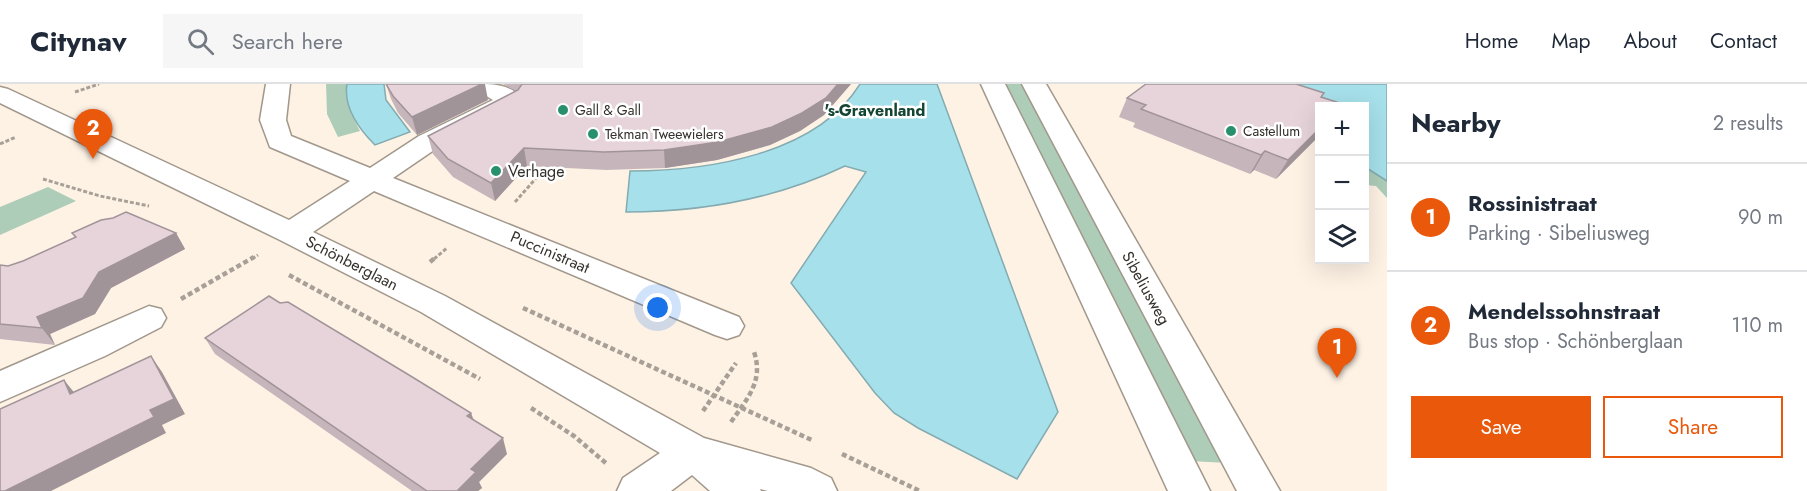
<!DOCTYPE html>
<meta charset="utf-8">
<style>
:root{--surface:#fff;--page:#f6f6f7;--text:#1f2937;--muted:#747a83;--line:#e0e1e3;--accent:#ea580c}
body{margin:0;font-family:Jost,sans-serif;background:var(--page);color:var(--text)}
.controls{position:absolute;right:18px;top:18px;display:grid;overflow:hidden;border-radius:0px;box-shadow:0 6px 24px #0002}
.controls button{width:54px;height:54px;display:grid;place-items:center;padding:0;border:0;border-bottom:2px solid var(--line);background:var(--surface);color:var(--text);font:30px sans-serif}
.you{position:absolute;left:658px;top:224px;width:21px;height:21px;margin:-15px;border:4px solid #fff;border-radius:50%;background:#1a73e8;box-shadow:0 0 0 9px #1a73e833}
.badge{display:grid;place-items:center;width:39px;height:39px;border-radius:50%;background:var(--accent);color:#fff;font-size:20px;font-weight:700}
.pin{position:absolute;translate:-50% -50px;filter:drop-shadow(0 2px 3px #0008)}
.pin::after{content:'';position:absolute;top:32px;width:21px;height:18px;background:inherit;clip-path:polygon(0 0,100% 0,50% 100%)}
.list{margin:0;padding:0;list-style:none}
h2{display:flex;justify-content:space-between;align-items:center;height:78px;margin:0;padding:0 24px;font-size:26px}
h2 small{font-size:20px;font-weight:400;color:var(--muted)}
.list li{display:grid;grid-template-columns:39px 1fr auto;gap:18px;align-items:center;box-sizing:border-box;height:108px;padding:0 24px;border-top:2px solid var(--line)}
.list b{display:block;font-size:22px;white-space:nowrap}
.list p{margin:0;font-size:20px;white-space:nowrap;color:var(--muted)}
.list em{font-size:20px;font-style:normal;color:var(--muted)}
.actions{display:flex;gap:12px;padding:18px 24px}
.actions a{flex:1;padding:14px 0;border:2px solid var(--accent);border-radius:0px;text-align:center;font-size:21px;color:var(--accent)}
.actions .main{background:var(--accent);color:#fff}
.icon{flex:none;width:33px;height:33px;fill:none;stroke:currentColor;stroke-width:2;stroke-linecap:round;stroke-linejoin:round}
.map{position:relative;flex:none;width:1387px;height:407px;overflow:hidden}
header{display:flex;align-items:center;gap:36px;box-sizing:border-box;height:84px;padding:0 30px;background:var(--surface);border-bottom:2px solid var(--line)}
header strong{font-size:28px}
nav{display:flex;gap:33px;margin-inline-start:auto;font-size:21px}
.search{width:420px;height:54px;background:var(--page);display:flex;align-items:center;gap:15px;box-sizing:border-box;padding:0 21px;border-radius:0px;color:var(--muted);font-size:22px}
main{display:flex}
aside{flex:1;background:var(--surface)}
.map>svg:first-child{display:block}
.green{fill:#adcdb8}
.water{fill:#a6e0ea;stroke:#84abb1;stroke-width:1.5}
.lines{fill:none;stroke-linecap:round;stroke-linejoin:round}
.minor-casing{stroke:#a1978b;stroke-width:3}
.path-far1{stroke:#a8a096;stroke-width:3;stroke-dasharray:4 2;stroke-linecap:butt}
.path{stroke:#a8a096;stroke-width:4.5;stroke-dasharray:5 3;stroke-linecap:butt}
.minor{fill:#fff;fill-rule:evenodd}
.wall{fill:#c6b6bb}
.shaded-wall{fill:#a19499}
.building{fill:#e6d4da;stroke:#a19499;stroke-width:1.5}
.poi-dot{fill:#29906d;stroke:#fff;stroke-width:2}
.labels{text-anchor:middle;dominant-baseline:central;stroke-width:5;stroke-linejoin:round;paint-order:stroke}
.far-poi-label{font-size:14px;fill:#34302b;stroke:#fff;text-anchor:start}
.far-quarter-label{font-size:16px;font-weight:bold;fill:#144432;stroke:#fff}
.poi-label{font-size:16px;fill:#34302b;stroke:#fff;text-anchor:start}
.street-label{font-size:16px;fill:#34302b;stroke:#fff}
</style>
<header>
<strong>Citynav</strong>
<div class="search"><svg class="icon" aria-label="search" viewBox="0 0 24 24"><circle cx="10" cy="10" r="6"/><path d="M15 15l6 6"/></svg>Search here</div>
<nav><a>Home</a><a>Map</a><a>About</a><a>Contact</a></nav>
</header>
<main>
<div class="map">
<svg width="1387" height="407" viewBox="0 0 1387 407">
<rect width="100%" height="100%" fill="#fef2e5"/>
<!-- green -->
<g class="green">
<polygon points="326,0 347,0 350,27 360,47 338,53 327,30"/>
<polygon points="1003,0 1024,0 1228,379 1189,377"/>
<polygon points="1364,83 1387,97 1387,114 1376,102 1365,101"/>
<polygon points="48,103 76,117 0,151 0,123"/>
</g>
<!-- water -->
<g class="water">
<path d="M347,0H384L386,16L410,48L375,61C359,45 343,24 347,0Z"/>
<path d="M860,0H937L1058,328L1017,395L918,344L894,329L875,309L791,199L866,88L845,82C776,115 702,128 626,128L630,87C707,87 816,71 860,0Z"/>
<polygon points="1234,0 1387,0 1387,97 1365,83 1364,22 1320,22"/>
</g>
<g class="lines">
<!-- minor casing -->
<g class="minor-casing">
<g id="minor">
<path d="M266,0H290L286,36L291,52L370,84L419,52L493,16L483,10L476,0C493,0 512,0 523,16L520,21L437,64L393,94L739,233L744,242L739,251L727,255L715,251L374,107L313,148L445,212L704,354L811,384L831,394L837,407H768L760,405L761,407H710L692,391L671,407H617L623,394L660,369L421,228L280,156L0,19V3L8,5L289,136L350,97L270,63L260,36Z"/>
<polygon points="981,0 1005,0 1210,407 1168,407"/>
<polygon points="1022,0 1046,0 1280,407 1237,407"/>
<polygon points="149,222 161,225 166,234 161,243 105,272 0,318 0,287"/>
</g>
</g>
<!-- path-far1 -->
<g class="path-far1">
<polyline points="75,8 99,0"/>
<polyline points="0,60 16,53"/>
<polyline points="43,95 100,112 149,122"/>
<polyline points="515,118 548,81"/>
<polyline points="252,175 258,171"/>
<polyline points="434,175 447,164"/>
</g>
<!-- path -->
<g class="path">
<polyline points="430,178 436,173"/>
<polyline points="289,191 480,295"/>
<polyline points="181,215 254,173"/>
<polyline points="523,224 814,357"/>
<polyline points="531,324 574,352 607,380"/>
<polyline points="703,327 736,279"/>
<path d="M731,338C747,315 764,297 754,268"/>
<polyline points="842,370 920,407"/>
</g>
<!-- minor -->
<use href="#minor" class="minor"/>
</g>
<!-- wall -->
<g class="wall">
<polygon points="386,0 488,16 417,51 398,29 391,15"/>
<polygon points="503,0 851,0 824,31 800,47 770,61 717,76 665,84 606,86 527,82 495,117 453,93 433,70 428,52 516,7"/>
<polygon points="1324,9 1322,13 1320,22 1320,51 1276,95 1254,86 1250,90 1133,43 1135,39 1119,33 1127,14"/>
<polygon points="72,149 176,149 185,165 111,204 95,230 50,250 55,261 0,255 0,181 8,182 23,177 75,153"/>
<polygon points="205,254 471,329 474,336 507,370 479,398 482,404 478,407 412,407 215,270"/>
</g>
<!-- shaded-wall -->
<g class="shaded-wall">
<polygon points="482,0 485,0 488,16 417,51 412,33"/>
<polygon points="838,0 851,0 824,31 800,47 770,61 717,76 665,84 664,66"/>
<polygon points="1320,44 1320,51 1276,95 1288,76"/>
<polygon points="524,64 527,82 495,117 491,99"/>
<polygon points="1265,67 1254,86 1250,90 1261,71"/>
<polygon points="176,149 185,165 111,204 95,230 50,250 55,261 42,244 37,233 99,188"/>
<polygon points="151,272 162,288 185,330 162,341 166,349 51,407 5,407 150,326"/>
<polygon points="64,296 77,312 70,310"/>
<polygon points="471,329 476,345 467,332"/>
<polygon points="503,354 507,370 479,398 482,404 478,407 457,407 471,385"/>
</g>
<!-- building -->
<g class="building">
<polygon points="386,0 482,0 412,33 393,12"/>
<polygon points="522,0 838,0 826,14 802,29 772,43 718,58 664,66 604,68 524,64 491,99 448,75 428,52 518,6"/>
<polygon points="1146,0 1296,0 1324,9 1321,13 1343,20 1341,22 1320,22 1320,44 1288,76 1265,67 1261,71 1141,25 1146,21 1127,14"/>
<polygon points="126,128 176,149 99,188 83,214 37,233 42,244 0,240 0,181 8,182 23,177 76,153 72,149 101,136 113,134"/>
<polygon points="269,212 280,219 288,218 409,291 471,329 467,332 503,354 471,385 476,388 457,407 427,407 205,254"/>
<polygon points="151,272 174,315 150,326 154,333 5,407 0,407 0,325 64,296 70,310"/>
</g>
<!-- markers -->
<g class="poi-dot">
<circle cx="563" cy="26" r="6"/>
<circle cx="1231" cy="47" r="6"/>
<circle cx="593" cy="50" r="6"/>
<circle cx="496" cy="87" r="6"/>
</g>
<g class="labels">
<!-- far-poi labels -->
<g class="far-poi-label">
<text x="575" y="26">Gall &amp; Gall</text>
<text x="1243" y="47">Castellum</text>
<text x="605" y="50">Tekman Tweewielers</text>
</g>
<!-- far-quarter labels -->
<g class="far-quarter-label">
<text x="875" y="26">'s-Gravenland</text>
</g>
<!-- poi labels -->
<g class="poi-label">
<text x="508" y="87">Verhage</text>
</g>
<!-- street labels -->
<g class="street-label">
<text transform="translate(550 168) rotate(23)">Puccinistraat</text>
<text transform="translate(352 179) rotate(27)">Schönberglaan</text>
<text transform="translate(1146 204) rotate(61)">Sibeliusweg</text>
</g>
</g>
</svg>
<div class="controls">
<button>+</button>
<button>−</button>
<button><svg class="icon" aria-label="layers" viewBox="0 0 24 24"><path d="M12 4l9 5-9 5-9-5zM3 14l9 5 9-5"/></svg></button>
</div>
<div class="you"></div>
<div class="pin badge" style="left:1337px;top:294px">1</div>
<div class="pin badge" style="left:93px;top:75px">2</div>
</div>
<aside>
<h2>Nearby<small>2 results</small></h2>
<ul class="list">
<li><span class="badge">1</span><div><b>Rossinistraat</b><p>Parking · Sibeliusweg</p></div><em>90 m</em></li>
<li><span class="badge">2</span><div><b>Mendelssohnstraat</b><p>Bus stop · Schönberglaan</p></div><em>110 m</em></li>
</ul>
<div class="actions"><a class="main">Save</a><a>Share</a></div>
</aside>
</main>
